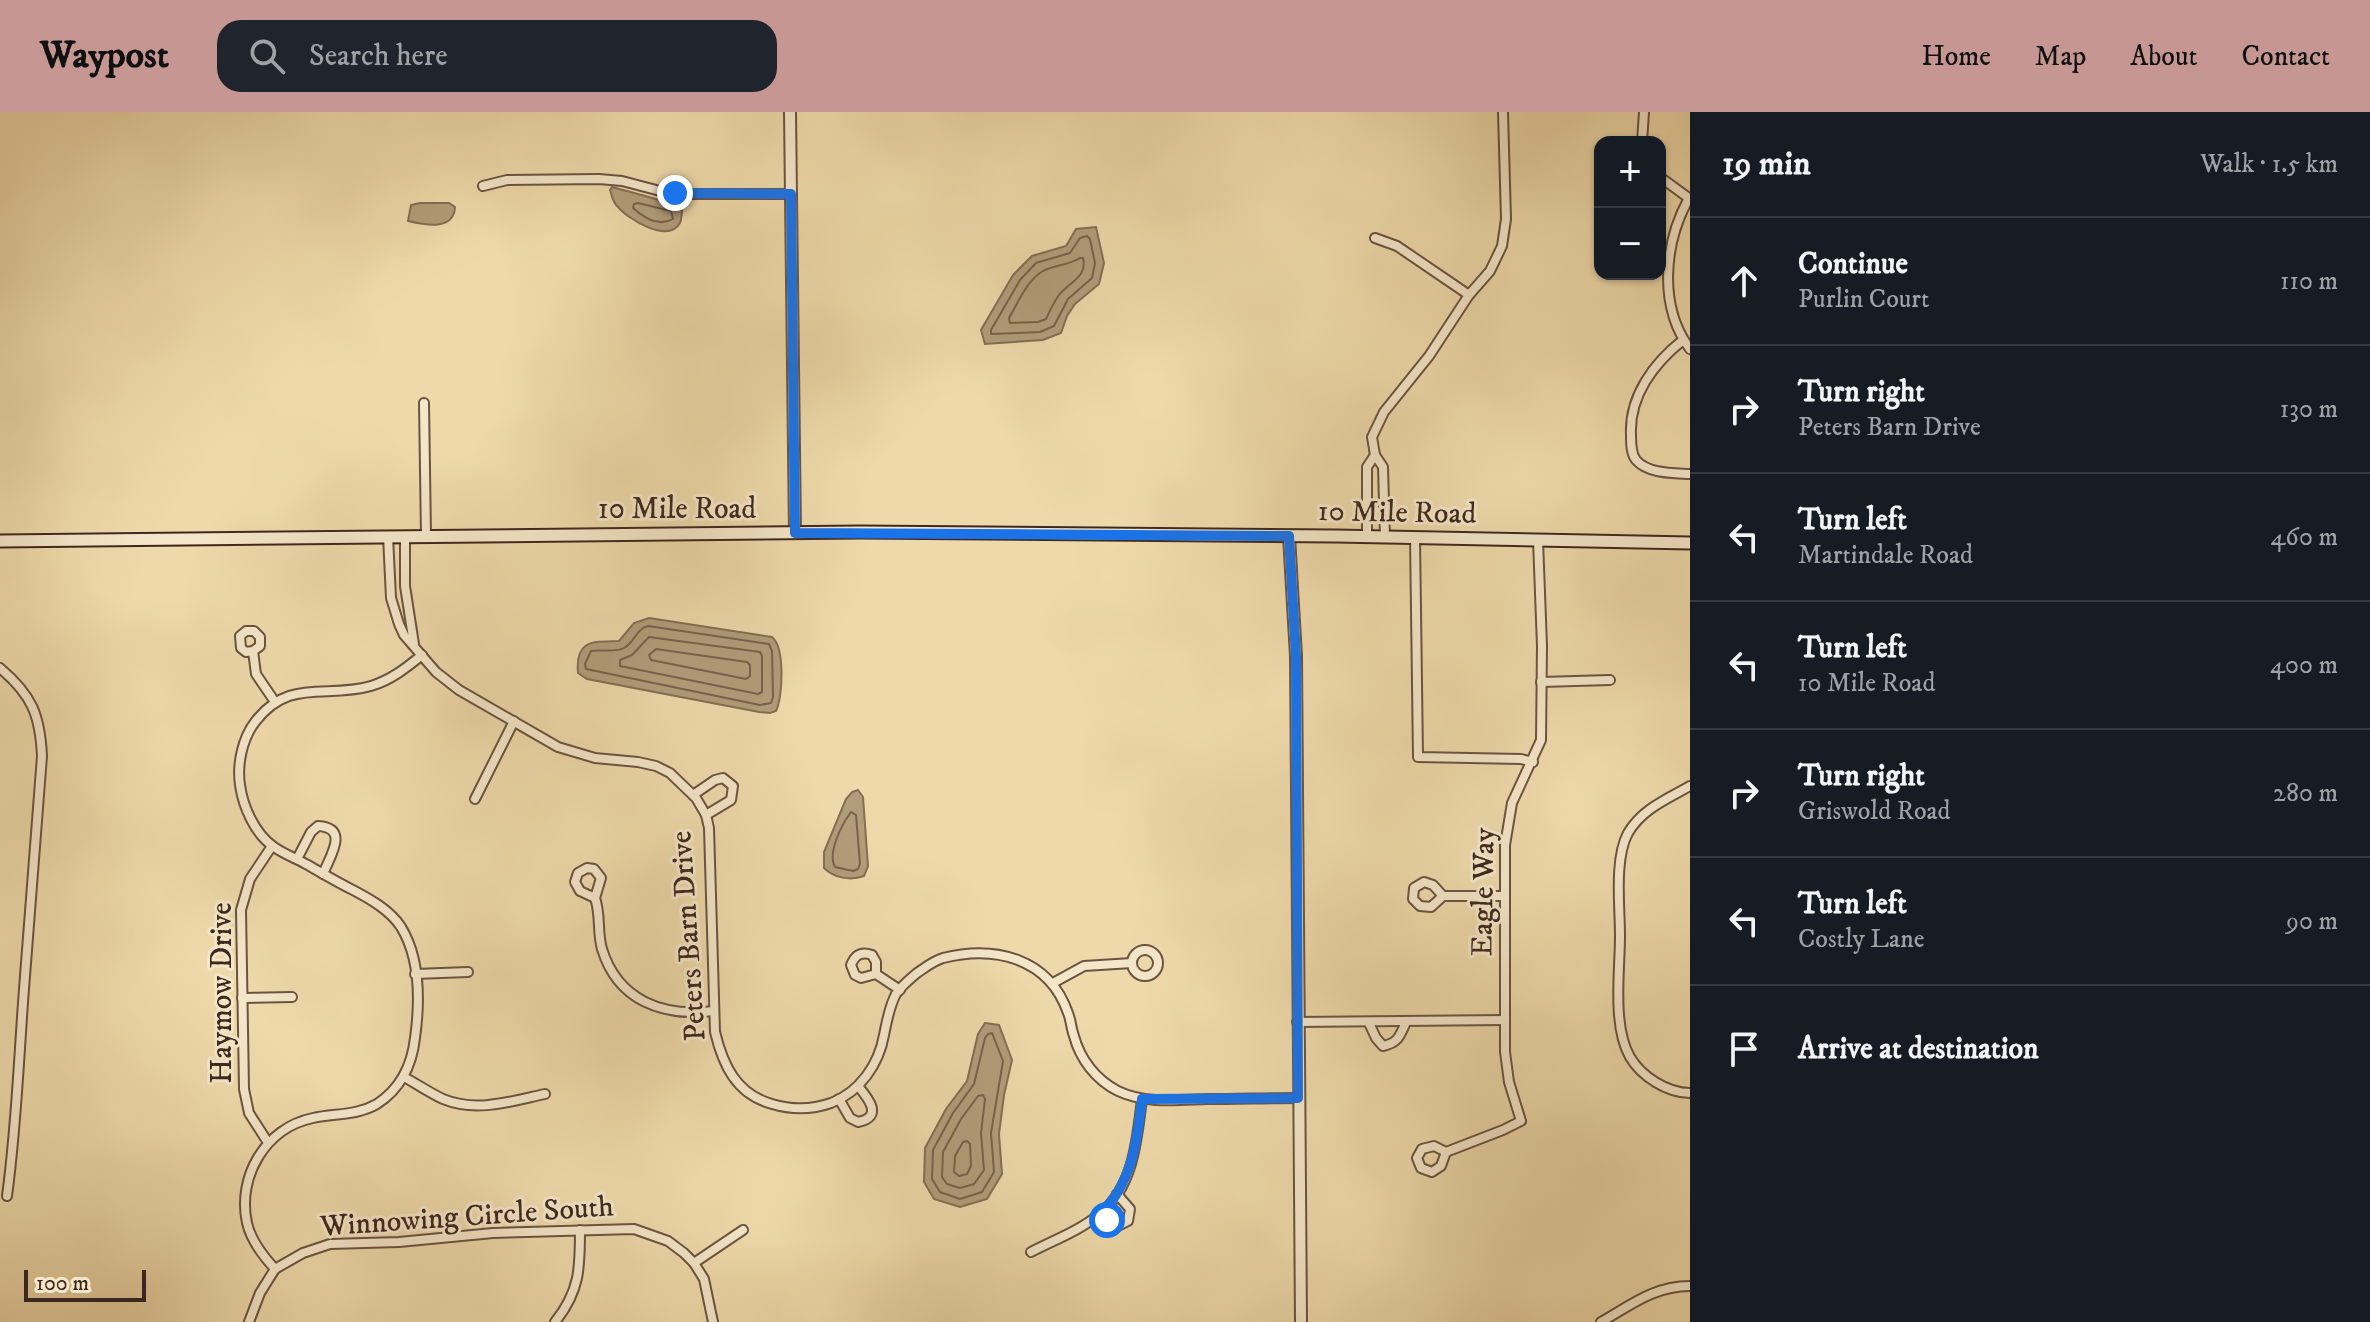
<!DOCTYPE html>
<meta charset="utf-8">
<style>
:root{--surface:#171b24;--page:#20242c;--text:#f1f3f6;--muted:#9ea1a6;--line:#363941;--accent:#c59692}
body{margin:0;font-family:"IM FELL DW Pica",serif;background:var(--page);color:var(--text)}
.controls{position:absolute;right:24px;top:24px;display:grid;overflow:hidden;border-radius:16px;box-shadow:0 2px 6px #0004}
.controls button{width:72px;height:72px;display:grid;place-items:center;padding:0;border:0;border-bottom:2px solid var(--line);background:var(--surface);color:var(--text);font:40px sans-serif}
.scale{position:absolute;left:24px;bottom:20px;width:122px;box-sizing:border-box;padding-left:8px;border:4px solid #3e281e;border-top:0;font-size:22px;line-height:28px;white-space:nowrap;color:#3e281e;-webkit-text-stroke:6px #f4e6c8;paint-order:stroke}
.stop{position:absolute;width:24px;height:24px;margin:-18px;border:6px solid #1a73e8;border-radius:50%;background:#fff}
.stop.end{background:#1a73e8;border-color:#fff;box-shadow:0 2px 8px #0008}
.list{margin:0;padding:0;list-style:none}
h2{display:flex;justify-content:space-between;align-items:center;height:104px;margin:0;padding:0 32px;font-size:34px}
h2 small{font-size:26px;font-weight:400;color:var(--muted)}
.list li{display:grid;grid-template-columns:52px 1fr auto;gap:24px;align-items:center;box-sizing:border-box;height:128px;padding:0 32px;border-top:2px solid var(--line)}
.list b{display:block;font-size:30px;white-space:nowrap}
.list p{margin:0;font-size:26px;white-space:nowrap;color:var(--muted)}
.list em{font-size:26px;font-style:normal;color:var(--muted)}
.icon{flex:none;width:44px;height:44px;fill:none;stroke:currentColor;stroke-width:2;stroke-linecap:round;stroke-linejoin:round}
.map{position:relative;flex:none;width:1690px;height:1210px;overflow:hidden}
header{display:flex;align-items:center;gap:48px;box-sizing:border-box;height:112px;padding:0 40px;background:var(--accent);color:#111}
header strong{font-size:38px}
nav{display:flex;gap:44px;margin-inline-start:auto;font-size:28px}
.search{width:560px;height:72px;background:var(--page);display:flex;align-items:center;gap:20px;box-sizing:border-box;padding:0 28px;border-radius:24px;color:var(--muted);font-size:30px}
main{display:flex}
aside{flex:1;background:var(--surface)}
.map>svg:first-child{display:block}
.water{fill:#b29d7a;stroke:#846e55;stroke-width:2}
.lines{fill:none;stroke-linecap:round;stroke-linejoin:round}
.shore{stroke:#78624c;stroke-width:2}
.minor-casing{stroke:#6a5441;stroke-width:12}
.tertiary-casing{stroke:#6a5441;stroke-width:14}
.secondary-casing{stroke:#3e281e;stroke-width:15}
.minor{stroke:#f4e6c8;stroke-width:8}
.tertiary{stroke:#f4e6c8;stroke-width:10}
.secondary{stroke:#f4e6c8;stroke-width:11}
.route{stroke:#1a73e8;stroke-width:10}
.labels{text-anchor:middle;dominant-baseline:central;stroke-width:6;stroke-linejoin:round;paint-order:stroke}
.street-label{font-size:30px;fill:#3e281e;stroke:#f4e6c8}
</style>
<header>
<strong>Waypost</strong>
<div class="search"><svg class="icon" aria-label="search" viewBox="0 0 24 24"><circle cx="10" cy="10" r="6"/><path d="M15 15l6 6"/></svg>Search here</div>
<nav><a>Home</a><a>Map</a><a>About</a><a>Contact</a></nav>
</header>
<main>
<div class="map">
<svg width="1690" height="1210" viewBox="0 0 1690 1210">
<rect width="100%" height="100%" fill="#eed9aa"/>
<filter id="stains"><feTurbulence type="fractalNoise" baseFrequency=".0025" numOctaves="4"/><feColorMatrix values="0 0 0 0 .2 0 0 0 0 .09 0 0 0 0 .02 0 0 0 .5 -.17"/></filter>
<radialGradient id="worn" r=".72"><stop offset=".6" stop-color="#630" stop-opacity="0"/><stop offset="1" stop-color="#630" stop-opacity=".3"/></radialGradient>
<!-- water -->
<g class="water">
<path d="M612,75C627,79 673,90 682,98C682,101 681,109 680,111C668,132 628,107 618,95C613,91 612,84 610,78Z"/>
<path d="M420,91H449L455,95C454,119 425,113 408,109L411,93Z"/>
<polygon points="1096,115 1104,151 1099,172 1075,192 1067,204 1061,221 1043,228 985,232 981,218 1013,163 1032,144 1066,134 1076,117"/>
<path d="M649,506L772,525C785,535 783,585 776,599L770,601L759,600L587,567L578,561C575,527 593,530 619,529L634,511Z"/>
<path d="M858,678L863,685L868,754L864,764C850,769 834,766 824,756V740L846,687L852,680Z"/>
<polygon points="985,911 999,913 1012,948 1004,983 999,1022 1002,1062 987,1087 960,1095 934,1087 924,1070 925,1036 946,997 967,969 978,922"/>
</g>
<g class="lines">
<!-- shore -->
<g class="shore">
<path d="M638,91L671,99L673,107C659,115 644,106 633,96L634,92Z"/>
<polygon points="1087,124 1090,127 1095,151 1092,166 1068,187 1054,214 1040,220 991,222 991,218 1020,168 1036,151 1070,141 1080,126"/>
<path d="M1080,146H1083C1088,165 1069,170 1059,183C1054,190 1050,198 1046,207L1038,210L1010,211L1009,206C1018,191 1027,168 1043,159C1055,153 1069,153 1080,146Z"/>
<path d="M648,514L769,532L772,539L773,585L771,591L760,593L586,557L585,552L591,539C601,537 615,541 624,536C635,530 636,517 648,514Z"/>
<polygon points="649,525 760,540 762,544 762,580 758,582 620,554 620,548 632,543"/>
<polygon points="656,537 747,550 750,553 750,564 746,567 651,548 649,543"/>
<path d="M851,700L856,703L860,752L858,757L853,759L835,755C827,741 842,712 851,700Z"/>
<polygon points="992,921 1003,949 991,1021 994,1060 982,1080 960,1087 940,1080 932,1067 933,1038 953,1001 974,972 985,926 988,922"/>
<polygon points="983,983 985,987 981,1021 984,1058 974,1072 960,1076 947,1072 942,1065 943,1040 961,1007 978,984"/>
<polygon points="967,1029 970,1032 971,1054 967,1062 959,1064 954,1060 955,1044 963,1030"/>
</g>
<!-- minor casing -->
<g class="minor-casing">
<g id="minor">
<polyline points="1642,30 1644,0"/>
<polyline points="1660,65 1690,87"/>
<polyline points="483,74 507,68 599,67 622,69 664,80 686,82 791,82"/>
<path d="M1689,86C1664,131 1658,194 1690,237"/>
<polyline points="1375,126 1397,134 1469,183"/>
<path d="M1683,228C1654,251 1629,284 1631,323C1631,331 1631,342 1636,348C1648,362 1674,361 1690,362"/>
<polyline points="424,291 426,424"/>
<path d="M388,424L391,486L399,512L404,523L436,560L459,578L558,635L595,646L638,650L656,654L670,661L696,686L706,703L709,716L715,920C723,953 736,982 772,992C792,998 811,998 831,991C860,980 879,952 884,923C887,909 889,895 896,882C901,874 910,867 917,861C926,855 933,849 943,846C995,833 1049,846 1068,901C1071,908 1071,916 1074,924C1080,947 1096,968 1118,979C1145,992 1178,988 1207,987C1237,987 1268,986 1298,986"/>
<polyline points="405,424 405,474 414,532"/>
<polyline points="1367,425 1367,355 1375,343"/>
<polyline points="1385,425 1383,355 1375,343 1372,325 1384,300 1429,244 1469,183 1490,159 1502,134 1506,107 1503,0"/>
<polyline points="1415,425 1418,645 1521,647 1533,650"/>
<polyline points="253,539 246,540 241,536 240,524 246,519 254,519 260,525 260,534 253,539 256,562 275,590"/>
<path d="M0,556C32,583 40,603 42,644C37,717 30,791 25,864C19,938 17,1011 7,1084"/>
<polyline points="1541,570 1610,568"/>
<path d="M1690,674C1667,687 1642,697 1628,721C1614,747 1620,794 1620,824C1620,858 1612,914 1630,945C1641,964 1667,981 1690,981"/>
<polyline points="693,683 715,668 723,666 733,674 731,688 706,703"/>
<polyline points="475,687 514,609"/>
<path d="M297,747L311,720L318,714C350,716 330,744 323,762"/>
<polygon points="587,756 594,757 601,766 595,786 580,779 575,770 578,761"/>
<polyline points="1443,784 1433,773 1424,770 1414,776 1413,787 1420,794 1431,795 1443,784 1505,784"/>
<path d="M595,786C601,803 597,820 602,837C618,889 663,905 713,899"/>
<circle cx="1145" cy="851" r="13"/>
<polyline points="415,862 468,860"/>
<path d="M876,862V850L872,843C861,839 855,843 851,853L855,863L861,866L876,862L900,878"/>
<polyline points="1053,871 1084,854 1132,851"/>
<polyline points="242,886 292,885"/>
<polyline points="1297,910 1505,908"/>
<path d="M1369,911L1376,926L1383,934C1398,931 1400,924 1406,910"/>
<path d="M404,965C417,972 430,981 443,987C477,1001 512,989 545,982"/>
<path d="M839,987L850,1006L858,1010C884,1005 868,986 858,974"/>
<polyline points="267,1029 249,1001 244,977 241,798 250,767 272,734"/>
<polyline points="1446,1040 1441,1054 1432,1060 1421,1056 1417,1046 1422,1037 1434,1034 1446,1040 1503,1018 1521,1009 1509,970 1505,940 1505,733 1512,691 1541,628 1542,534 1538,428"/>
<polyline points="1099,1103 1112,1113 1118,1114 1128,1109 1130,1097 1117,1082"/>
<path d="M1031,1140C1054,1128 1081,1118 1101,1101C1134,1074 1137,1026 1142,987"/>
<polyline points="694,1151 743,1118"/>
<path d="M275,1157C263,1144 251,1129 247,1111C237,1065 265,1016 313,1006C335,1001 356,1004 377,992C400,977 412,953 415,926C420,890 420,846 401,815C390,798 370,787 353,778C337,770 322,761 306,752C295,746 284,742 274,735C255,722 243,695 240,673C237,653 242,627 255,610C289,565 326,587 371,574C391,568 406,556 422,543"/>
<polyline points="249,1210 260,1181 275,1157 303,1141 330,1132 399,1130 493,1121 634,1117 668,1129 684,1141 694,1151 704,1167 713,1210"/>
<path d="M555,1210C580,1179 580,1156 580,1118"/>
<path d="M1601,1210C1631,1193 1654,1174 1690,1174"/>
</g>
</g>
<!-- tertiary casing -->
<g class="tertiary-casing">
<g id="tertiary">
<polyline points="790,0 795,421"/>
<polyline points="1289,424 1296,544 1301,1210"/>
</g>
</g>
<!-- secondary casing -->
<g class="secondary-casing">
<polyline id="secondary" points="0,429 860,420 1336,424 1690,431"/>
</g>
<!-- minor -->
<use href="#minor" class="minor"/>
<!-- tertiary -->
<use href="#tertiary" class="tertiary"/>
<!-- secondary -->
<use href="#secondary" class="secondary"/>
</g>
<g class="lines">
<!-- route -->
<path class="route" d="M675,81L791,82L795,421L1289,424L1296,544L1298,986L1142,987C1137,1030 1132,1072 1099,1103L1107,1108"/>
</g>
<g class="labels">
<!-- street labels -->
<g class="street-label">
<text x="677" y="397">10 Mile Road</text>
<text transform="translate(1397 401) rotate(1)">10 Mile Road</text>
<text transform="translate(1484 780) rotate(-89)">Eagle Way</text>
<text transform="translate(689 824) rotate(-94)">Peters Barn Drive</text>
<text transform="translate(222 881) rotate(-90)">Haymow Drive</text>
<text transform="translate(467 1105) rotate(-4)">Winnowing Circle South</text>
</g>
</g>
<rect width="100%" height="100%" filter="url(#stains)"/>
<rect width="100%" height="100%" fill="url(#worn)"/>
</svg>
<div class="controls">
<button>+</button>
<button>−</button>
</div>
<div class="scale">100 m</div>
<div class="stop" style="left:1107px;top:1108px"></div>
<div class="stop end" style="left:675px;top:81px"></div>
</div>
<aside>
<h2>19 min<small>Walk · 1.5 km</small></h2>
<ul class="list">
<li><svg class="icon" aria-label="ahead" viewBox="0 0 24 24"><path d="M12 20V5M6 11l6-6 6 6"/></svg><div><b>Continue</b><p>Purlin Court</p></div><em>110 m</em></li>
<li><svg class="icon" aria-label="right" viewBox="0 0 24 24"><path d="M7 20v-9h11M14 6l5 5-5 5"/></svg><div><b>Turn right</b><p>Peters Barn Drive</p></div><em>130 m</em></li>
<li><svg class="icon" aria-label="left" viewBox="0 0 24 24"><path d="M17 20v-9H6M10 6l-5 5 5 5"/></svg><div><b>Turn left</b><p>Martindale Road</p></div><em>460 m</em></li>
<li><svg class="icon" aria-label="left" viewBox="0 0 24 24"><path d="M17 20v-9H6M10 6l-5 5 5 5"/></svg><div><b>Turn left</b><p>10 Mile Road</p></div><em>400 m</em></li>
<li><svg class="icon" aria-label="right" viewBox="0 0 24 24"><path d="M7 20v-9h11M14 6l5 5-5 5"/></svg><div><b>Turn right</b><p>Griswold Road</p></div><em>280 m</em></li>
<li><svg class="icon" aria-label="left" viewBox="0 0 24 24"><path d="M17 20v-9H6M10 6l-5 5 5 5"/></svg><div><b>Turn left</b><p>Costly Lane</p></div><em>90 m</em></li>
<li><svg class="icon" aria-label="arrive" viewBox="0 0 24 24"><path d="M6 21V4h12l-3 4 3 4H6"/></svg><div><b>Arrive at destination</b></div></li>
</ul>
</aside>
</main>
